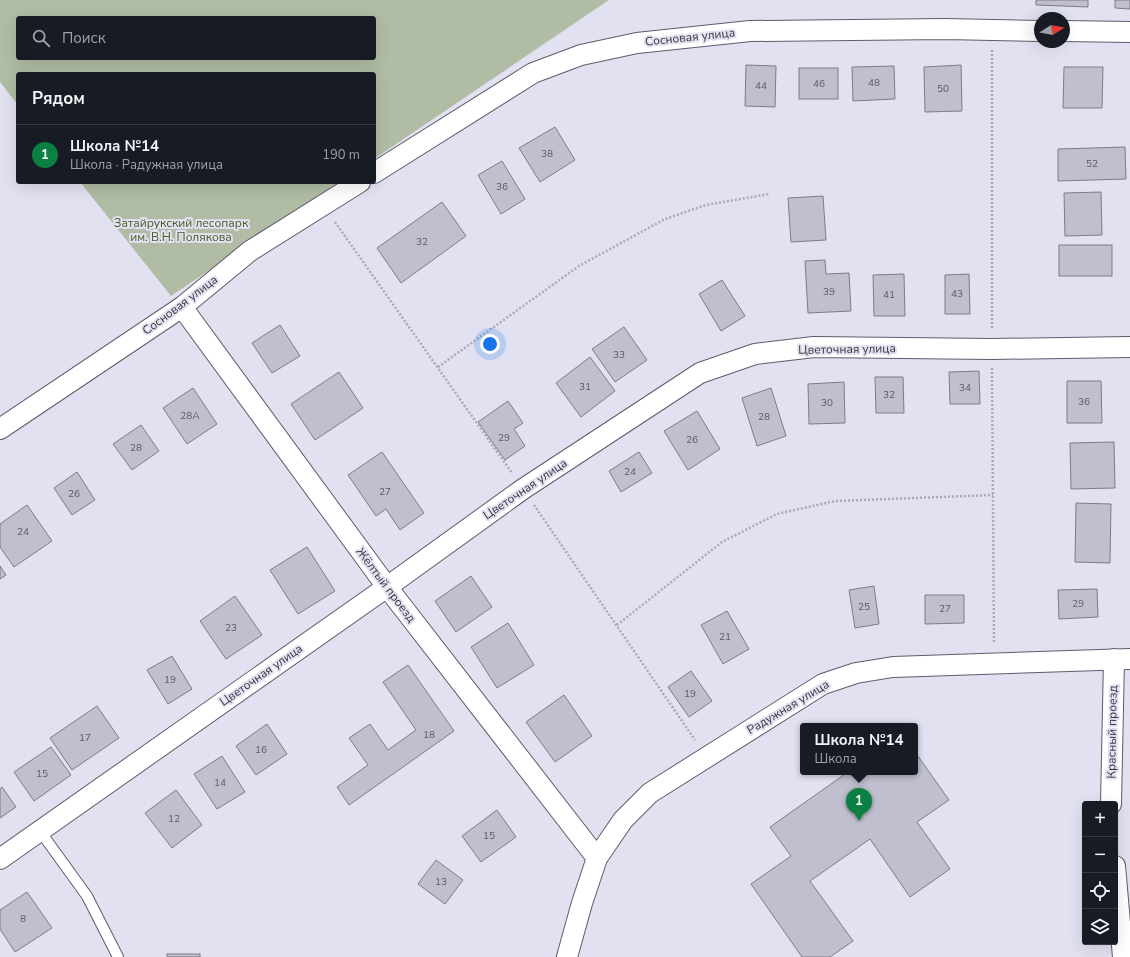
<!DOCTYPE html>
<html lang="ru">
<meta charset="utf-8">
<style>
:root{--surface:#171b24;--page:#242831;--text:#f1f3f6;--muted:#9ea1a6;--line:#363941;--accent:#0b8043}
body{margin:0;font-family:"Nunito Sans",sans-serif;background:var(--page);color:var(--text)}
.controls{position:absolute;right:12px;bottom:12px;display:grid;overflow:hidden;border-radius:4px;box-shadow:0 4px 16px #0002}
.controls button{width:36px;height:36px;display:grid;place-items:center;padding:0;border:0;border-bottom:1px solid var(--line);background:var(--surface);color:var(--text);font:20px sans-serif}
.compass{position:absolute;left:1034px;top:12px;width:36px;height:36px;border-radius:50%;background:var(--surface);box-shadow:0 4px 16px #0002;rotate:79deg}
.you{position:absolute;left:490px;top:344px;width:14px;height:14px;margin:-10px;border:3px solid #fff;border-radius:50%;background:#1a73e8;box-shadow:0 0 0 6px #1a73e833}
.badge{display:grid;place-items:center;width:26px;height:26px;border-radius:50%;background:var(--accent);color:#fff;font-size:13px;font-weight:700}
.pin{position:absolute;translate:-50% -33px;filter:drop-shadow(0 1px 2px #0008)}
.pin::after{content:'';position:absolute;top:21px;width:14px;height:12px;background:inherit;clip-path:polygon(0 0,100% 0,50% 100%)}
.popup{position:absolute;left:800px;top:723px;width:118px;height:52px;box-sizing:border-box;display:grid;place-content:center;border-radius:4px;background:var(--surface);filter:drop-shadow(0 1px 3px #0005);font-size:13px;white-space:nowrap;color:var(--muted)}
.popup b{font-size:15px;color:var(--text)}
.popup::after{content:'';position:absolute;left:50%;top:100%;margin-left:-8px;border:8px solid transparent;border-top-color:var(--surface)}
.list{margin:0;padding:0;list-style:none}
h2{display:flex;justify-content:space-between;align-items:center;height:52px;margin:0;padding:0 16px;font-size:17px}
h2 small{font-size:13px;font-weight:400;color:var(--muted)}
.list li{display:grid;grid-template-columns:26px 1fr auto;gap:12px;align-items:center;box-sizing:border-box;height:60px;padding:0 16px;border-top:1px solid var(--line)}
.list b{display:block;font-size:15px;white-space:nowrap}
.list p{margin:0;font-size:13px;white-space:nowrap;color:var(--muted)}
.list em{font-size:13px;font-style:normal;color:var(--muted)}
.icon{flex:none;width:22px;height:22px;fill:none;stroke:currentColor;stroke-width:2;stroke-linecap:round;stroke-linejoin:round}
.map{position:relative;flex:none;width:1130px;height:957px;overflow:hidden}
.search{position:absolute;background:var(--surface);box-shadow:0 4px 16px #0002;left:16px;top:16px;width:360px;height:44px;display:flex;align-items:center;gap:10px;box-sizing:border-box;padding:0 14px;border-radius:4px;color:var(--muted);font-size:15px}
.panel{position:absolute;background:var(--surface);box-shadow:0 4px 16px #0002;left:16px;top:72px;width:360px;height:112px;border-radius:4px}
.map>svg:first-child{display:block}
.green{fill:#b0bca3;fill-rule:evenodd}
.building{fill:#c0bfcf;stroke:#7c7b8a}
.lines{fill:none;stroke-linecap:round;stroke-linejoin:round}
.lane-casing{stroke:#5d5c6b;stroke-width:12}
.street-casing{stroke:#5d5c6b;stroke-width:22}
.path{stroke:#aaa9b7;stroke-width:2.5;stroke-dasharray:2 2;stroke-linecap:butt}
.lane{stroke:#fff;stroke-width:10}
.street{stroke:#fff;stroke-width:20}
.labels{text-anchor:middle;dominant-baseline:central;stroke-width:4;stroke-linejoin:round;paint-order:stroke}
.number-label{font-size:10px;fill:#5a5962}
.street-label{font-size:12px;fill:#38373e;stroke:#e2e1f2}
.park-label{font-size:12px;fill:#465e24;stroke:#e2e1f2}
</style>
<div class="map">
<svg width="1130" height="957" viewBox="0 0 1130 957">
<rect width="100%" height="100%" fill="#e2e1f2"/>
<!-- green -->
<g class="green">
<path d="M0,0H609L374,159V74H18V105L0,82ZM18,18H374V58H18Z"/>
<polygon points="80,182 340,182 171,296"/>
</g>
<!-- building -->
<g class="building">
<polygon points="1036,0 1088,0 1088,7 1036,5"/>
<polygon points="1115,0 1130,0 1130,9 1115,8"/>
<polygon points="746,65 776,66 775,107 745,106"/>
<polygon points="961,65 962,111 925,112 924,67"/>
<polygon points="894,66 895,99 853,101 852,67"/>
<polygon points="1064,67 1103,67 1102,108 1063,108"/>
<rect x="799" y="68" width="39" height="31"/>
<polygon points="555,127 575,160 540,182 519,148"/>
<polygon points="1125,147 1126,179 1058,181 1058,149"/>
<polygon points="502,161 525,199 501,214 478,175"/>
<polygon points="1101,192 1102,235 1065,236 1064,193"/>
<polygon points="823,196 826,240 791,242 788,198"/>
<polygon points="442,202 466,236 401,283 377,248"/>
<rect x="1059" y="245" width="53" height="31"/>
<polygon points="825,260 826,274 849,273 851,311 808,313 805,261"/>
<polygon points="904,274 905,316 874,316 873,275"/>
<polygon points="969,274 970,314 945,314 945,275"/>
<polygon points="722,280 745,316 721,331 699,294"/>
<polygon points="280,325 300,356 272,373 252,343"/>
<polygon points="624,327 647,360 615,382 592,349"/>
<polygon points="590,357 615,391 581,417 556,383"/>
<polygon points="979,371 980,404 950,404 949,372"/>
<polygon points="339,372 363,408 315,440 291,404"/>
<polygon points="875,377 903,377 904,413 876,413"/>
<polygon points="1067,381 1101,381 1102,423 1067,423"/>
<polygon points="844,382 845,423 809,424 808,384"/>
<polygon points="193,388 217,424 187,444 163,408"/>
<polygon points="771,388 786,436 757,446 742,398"/>
<polygon points="508,401 523,423 514,429 525,446 505,460 478,422"/>
<polygon points="697,411 720,449 688,470 664,431"/>
<polygon points="141,425 159,451 132,470 113,444"/>
<polygon points="1114,442 1115,488 1071,489 1070,443"/>
<polygon points="382,452 424,513 400,530 386,509 376,516 348,475"/>
<polygon points="639,452 652,473 621,492 609,471"/>
<polygon points="77,472 95,500 72,515 54,488"/>
<polygon points="1076,503 1111,504 1110,563 1075,562"/>
<polygon points="27,505 52,541 14,567 0,547 0,524"/>
<polygon points="307,547 335,591 298,614 270,570"/>
<polygon points="0,566 6,575 0,579"/>
<polygon points="471,576 492,607 456,632 435,601"/>
<polygon points="874,586 879,624 855,628 849,590"/>
<polygon points="1097,589 1098,617 1059,619 1058,590"/>
<polygon points="925,595 964,595 964,623 925,624"/>
<polygon points="235,596 262,635 226,659 200,621"/>
<polygon points="727,611 749,649 723,664 701,625"/>
<polygon points="508,623 534,665 497,688 471,647"/>
<polygon points="172,656 192,689 168,704 147,670"/>
<polygon points="408,665 454,731 349,805 337,787 368,765 349,738 370,724 388,750 416,730 383,682"/>
<polygon points="691,671 712,701 689,717 668,687"/>
<polygon points="564,695 592,736 555,762 526,722"/>
<polygon points="97,706 119,738 72,770 50,738"/>
<polygon points="267,724 287,754 256,775 236,746"/>
<polygon points="51,747 71,775 34,801 14,772"/>
<polygon points="915,752 949,800 917,822 950,869 910,897 870,839 810,881 853,941 830,957 802,957 751,884 791,856 770,827 848,772 915,772"/>
<polygon points="222,756 245,792 217,809 194,774"/>
<polygon points="2,787 16,807 0,818 0,789"/>
<polygon points="176,790 202,825 172,848 145,813"/>
<polygon points="497,810 516,837 481,862 462,836"/>
<polygon points="436,860 463,880 445,904 418,884"/>
<polygon points="27,892 52,928 15,952 0,929 0,910"/>
<rect x="167" y="954" width="33" height="3"/>
</g>
<g class="lines">
<!-- lane casing -->
<g class="lane-casing">
<polyline id="lane" points="40,831 87,896 118,957"/>
</g>
<!-- street casing -->
<g class="street-casing">
<g id="street">
<polyline points="1064,31 1130,32"/>
<polyline points="374,173 533,73 581,55 637,43 750,31 945,29 1040,31"/>
<polyline points="182,307 387,587 597,858"/>
<polyline points="0,429 182,307 250,251 360,182"/>
<polyline points="1111,804 1114,659"/>
<polyline points="0,859 387,587 523,489 700,373 755,354 814,347 992,349 1130,347"/>
<polyline points="1115,866 1123,957"/>
<polyline points="567,957 582,903 597,858 623,820 650,793 823,684 856,673 893,667 1130,659"/>
</g>
</g>
<!-- path -->
<g class="path">
<polyline points="992,50 992,329"/>
<polyline points="335,222 512,473"/>
<polyline points="438,367 579,266 665,219 706,205 769,194"/>
<polyline points="992,368 994,643"/>
<polyline points="534,505 695,740"/>
<polyline points="617,625 722,542 777,514 835,501 993,495"/>
</g>
<!-- lane -->
<use href="#lane" class="lane"/>
<!-- street -->
<use href="#street" class="street"/>
</g>
<g class="labels">
<!-- number labels -->
<g class="number-label">
<text x="874" y="83">48</text>
<text x="819" y="84">46</text>
<text x="761" y="86">44</text>
<text x="943" y="89">50</text>
<text x="547" y="154">38</text>
<text x="1092" y="164">52</text>
<text x="502" y="187">36</text>
<text x="422" y="242">32</text>
<text x="829" y="292">39</text>
<text x="957" y="294">43</text>
<text x="889" y="295">41</text>
<text x="619" y="355">33</text>
<text x="585" y="387">31</text>
<text x="965" y="388">34</text>
<text x="889" y="395">32</text>
<text x="1084" y="402">36</text>
<text x="827" y="403">30</text>
<text x="190" y="416">28А</text>
<text x="764" y="417">28</text>
<text x="504" y="438">29</text>
<text x="692" y="440">26</text>
<text x="136" y="448">28</text>
<text x="630" y="472">24</text>
<text x="385" y="492">27</text>
<text x="74" y="494">26</text>
<text x="23" y="532">24</text>
<text x="1078" y="604">29</text>
<text x="864" y="607">25</text>
<text x="945" y="609">27</text>
<text x="231" y="628">23</text>
<text x="725" y="637">21</text>
<text x="170" y="680">19</text>
<text x="690" y="694">19</text>
<text x="429" y="735">18</text>
<text x="85" y="738">17</text>
<text x="261" y="750">16</text>
<text x="42" y="774">15</text>
<text x="220" y="783">14</text>
<text x="174" y="819">12</text>
<text x="489" y="836">15</text>
<text x="441" y="882">13</text>
<text x="23" y="919">8</text>
</g>
<!-- street labels -->
<g class="street-label">
<text transform="translate(690 37) rotate(-6)">Сосновая улица</text>
<text transform="translate(180 305) rotate(-37)">Сосновая улица</text>
<text transform="translate(847 349) rotate(-1)">Цветочная улица</text>
<text transform="translate(525 489) rotate(-34)">Цветочная улица</text>
<text transform="translate(386 585) rotate(53)">Жёлтый проезд</text>
<text transform="translate(261 675) rotate(-35)">Цветочная улица</text>
<text transform="translate(788 707) rotate(-31)">Радужная улица</text>
<text transform="translate(1112 732) rotate(-89)">Красный проезд</text>
</g>
<!-- park labels -->
<g class="park-label">
<text x="181" y="223">Затайрукский лесопарк<tspan x="181" dy="14">им. В.Н. Полякова</tspan></text>
</g>
</g>
</svg>
<div class="controls">
<button>+</button>
<button>−</button>
<button><svg class="icon" aria-label="locate" viewBox="0 0 24 24"><circle cx="12" cy="12" r="6"/><path d="M12 2v4M12 18v4M2 12h4M18 12h4"/></svg></button>
<button><svg class="icon" aria-label="layers" viewBox="0 0 24 24"><path d="M12 4l9 5-9 5-9-5zM3 14l9 5 9-5"/></svg></button>
</div>
<svg class="compass" viewBox="-18 -18 36 36"><path d="M0-13l5 13h-10z" fill="#e53935"/><path d="M0 13l5-13h-10z" fill="#9ea1a6"/></svg>
<div class="you"></div>
<div class="pin badge" style="left:859px;top:821px">1</div>
<div class="popup"><b>Школа №14</b>Школа</div>
<div class="search"><svg class="icon" aria-label="search" viewBox="0 0 24 24"><circle cx="10" cy="10" r="6"/><path d="M15 15l6 6"/></svg>Поиск</div>
<section class="panel">
<h2>Рядом<small></small></h2>
<ul class="list">
<li><span class="badge">1</span><div><b>Школа №14</b><p>Школа · Радужная улица</p></div><em>190 m</em></li>
</ul>
</section>
</div>
